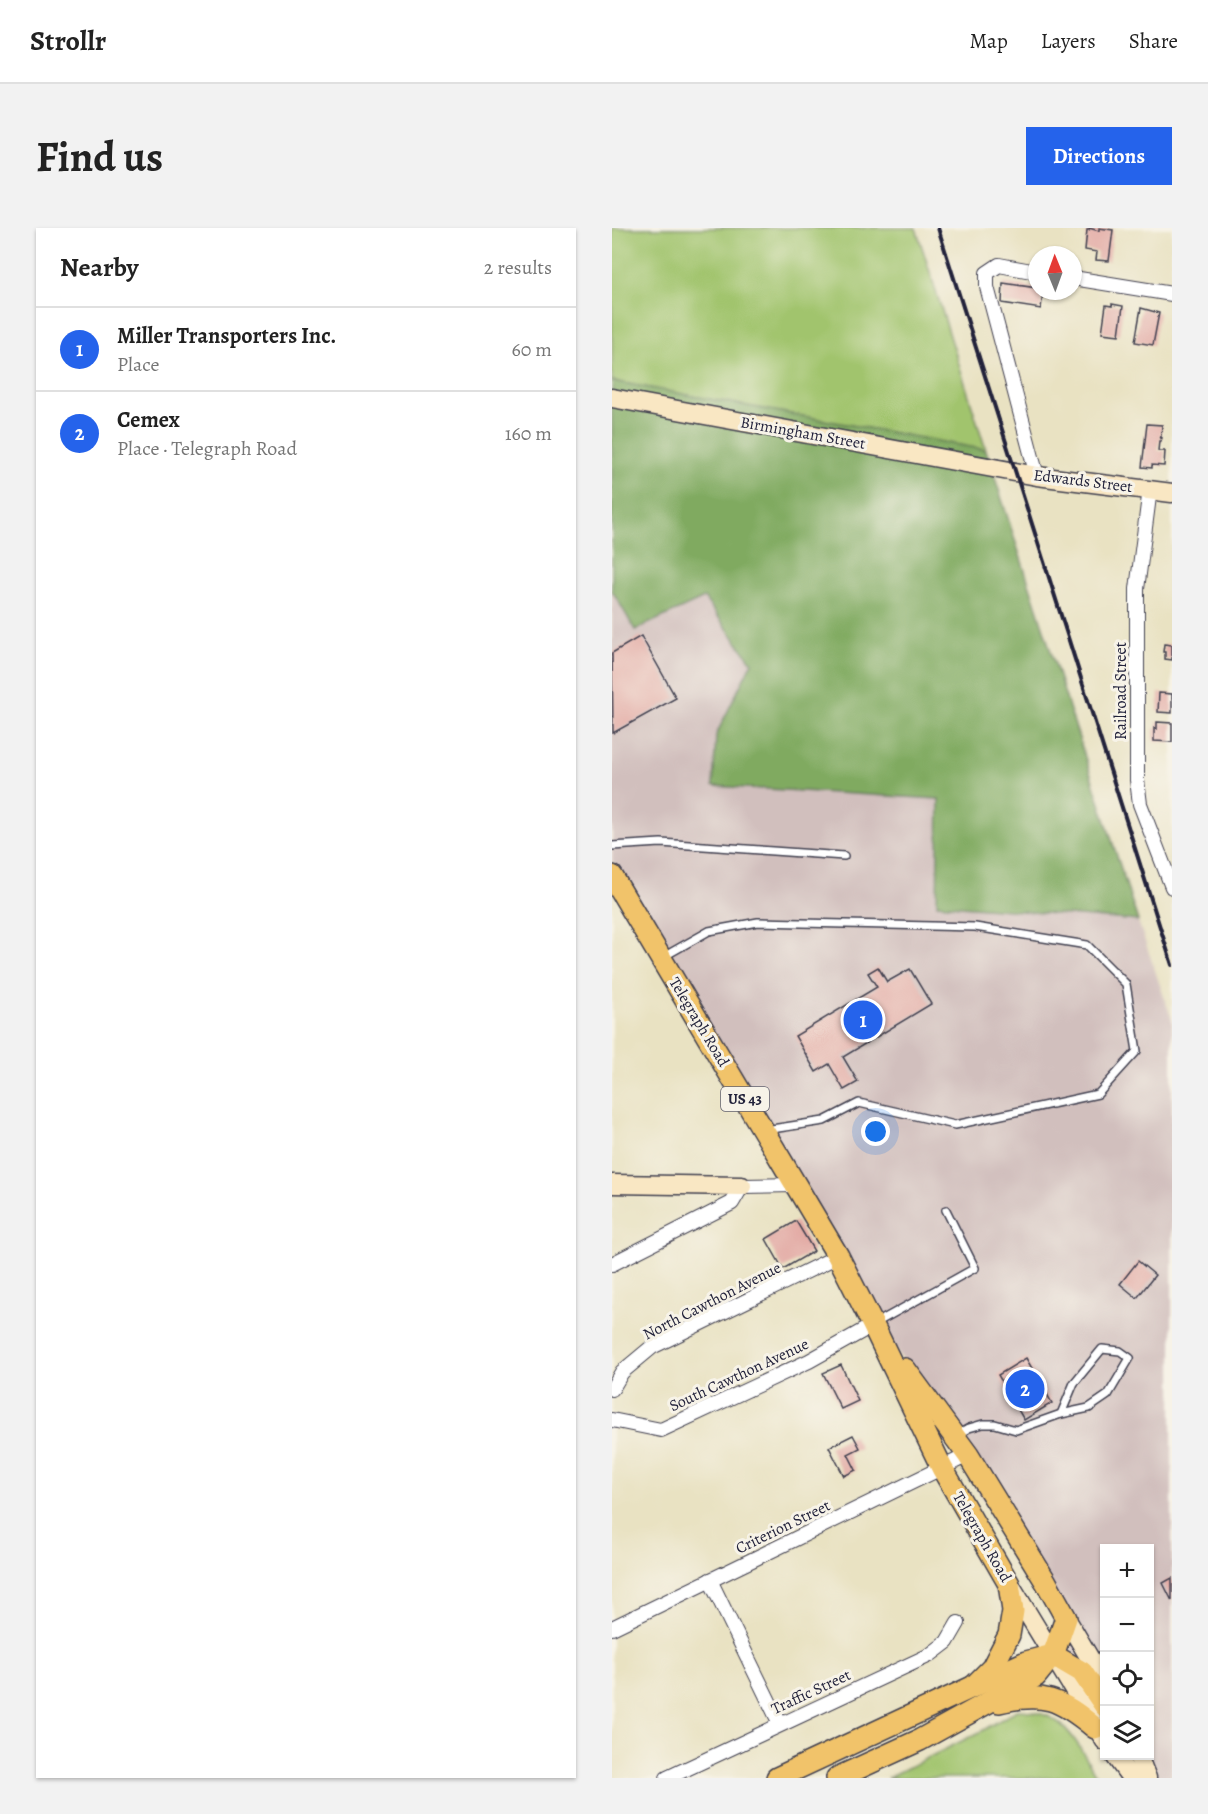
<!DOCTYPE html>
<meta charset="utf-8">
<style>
:root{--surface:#fff;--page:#f2f2f2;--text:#222;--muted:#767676;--line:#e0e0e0;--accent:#2563eb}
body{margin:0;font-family:Alegreya,serif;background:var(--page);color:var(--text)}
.controls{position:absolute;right:18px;bottom:18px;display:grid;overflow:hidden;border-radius:0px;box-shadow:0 2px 4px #0004}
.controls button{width:54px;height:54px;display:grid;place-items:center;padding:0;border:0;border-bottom:2px solid var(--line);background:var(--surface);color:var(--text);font:30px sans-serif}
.compass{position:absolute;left:416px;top:18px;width:54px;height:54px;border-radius:50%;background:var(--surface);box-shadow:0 2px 4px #0004;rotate:359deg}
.you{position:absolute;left:264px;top:904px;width:21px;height:21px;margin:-15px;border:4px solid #fff;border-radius:50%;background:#1a73e8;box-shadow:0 0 0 9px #1a73e833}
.badge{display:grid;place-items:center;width:39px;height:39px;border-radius:50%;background:var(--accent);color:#fff;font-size:20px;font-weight:700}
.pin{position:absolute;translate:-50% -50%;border:3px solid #fff;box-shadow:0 2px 6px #0006}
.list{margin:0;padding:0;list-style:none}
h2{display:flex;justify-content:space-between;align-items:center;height:78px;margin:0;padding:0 24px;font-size:26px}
h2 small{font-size:20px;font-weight:400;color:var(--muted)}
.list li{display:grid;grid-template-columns:39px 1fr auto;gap:18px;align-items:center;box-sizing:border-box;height:84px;padding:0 24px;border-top:2px solid var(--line)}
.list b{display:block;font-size:22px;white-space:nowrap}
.list p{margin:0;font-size:20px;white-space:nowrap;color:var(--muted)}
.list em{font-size:20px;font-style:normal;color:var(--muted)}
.icon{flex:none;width:33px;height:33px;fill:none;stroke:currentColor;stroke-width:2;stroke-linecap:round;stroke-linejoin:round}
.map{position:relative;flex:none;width:560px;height:1550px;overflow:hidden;border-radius:0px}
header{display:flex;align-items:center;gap:36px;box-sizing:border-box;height:84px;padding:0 30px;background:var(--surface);border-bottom:2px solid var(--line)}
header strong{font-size:28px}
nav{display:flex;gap:33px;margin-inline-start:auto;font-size:21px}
.intro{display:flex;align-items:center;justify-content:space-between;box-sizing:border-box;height:144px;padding:0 36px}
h1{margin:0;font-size:42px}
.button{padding:15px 27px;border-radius:0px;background:var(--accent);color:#fff;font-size:21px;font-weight:700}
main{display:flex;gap:36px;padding:0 36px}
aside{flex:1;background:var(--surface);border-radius:0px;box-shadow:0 2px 4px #0004}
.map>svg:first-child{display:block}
.industrial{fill:#d1bfbd}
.green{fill:#a1c46d;stroke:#627354;stroke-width:1.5}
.forest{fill:#80aa60;stroke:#51664e;stroke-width:1.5}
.building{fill:#e3aba5}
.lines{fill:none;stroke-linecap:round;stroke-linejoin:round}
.lane-casing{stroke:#403f4f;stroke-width:10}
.street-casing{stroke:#403f4f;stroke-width:16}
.secondary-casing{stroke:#403f4f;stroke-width:21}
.primary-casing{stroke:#403f4f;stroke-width:24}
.lane{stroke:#fff;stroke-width:7}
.street{stroke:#fff;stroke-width:14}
.secondary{stroke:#f9e7c3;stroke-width:18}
.primary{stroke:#f1c36a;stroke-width:21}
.rail{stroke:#22223b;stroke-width:4}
.labels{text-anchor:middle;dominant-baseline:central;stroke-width:6;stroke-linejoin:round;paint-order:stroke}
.shield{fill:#f7f3e8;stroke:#62616f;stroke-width:1.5}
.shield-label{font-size:15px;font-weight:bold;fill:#22223b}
.street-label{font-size:16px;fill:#22223b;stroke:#f7f3e8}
</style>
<header>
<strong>Strollr</strong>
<nav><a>Map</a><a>Layers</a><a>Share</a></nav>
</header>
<div class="intro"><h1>Find us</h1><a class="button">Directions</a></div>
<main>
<aside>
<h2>Nearby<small>2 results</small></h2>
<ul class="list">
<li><span class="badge">1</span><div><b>Miller Transporters Inc.</b><p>Place</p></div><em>60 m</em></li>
<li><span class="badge">2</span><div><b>Cemex</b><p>Place · Telegraph Road</p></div><em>160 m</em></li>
</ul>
</aside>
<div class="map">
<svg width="560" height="1550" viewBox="0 0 560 1550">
<rect width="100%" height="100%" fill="#f7f3e8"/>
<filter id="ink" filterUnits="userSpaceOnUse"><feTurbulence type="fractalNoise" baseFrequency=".0167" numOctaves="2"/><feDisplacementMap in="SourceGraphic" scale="12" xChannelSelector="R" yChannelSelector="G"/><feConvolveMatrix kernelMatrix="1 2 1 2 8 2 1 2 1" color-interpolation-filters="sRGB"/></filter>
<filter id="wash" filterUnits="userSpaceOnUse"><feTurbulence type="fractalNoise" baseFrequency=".008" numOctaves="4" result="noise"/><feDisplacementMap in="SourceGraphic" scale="24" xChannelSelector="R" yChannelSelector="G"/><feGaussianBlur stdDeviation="1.35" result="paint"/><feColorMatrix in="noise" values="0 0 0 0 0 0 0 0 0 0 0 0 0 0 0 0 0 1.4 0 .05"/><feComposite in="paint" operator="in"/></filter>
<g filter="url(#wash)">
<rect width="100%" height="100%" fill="#e9e2c2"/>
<!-- industrial -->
<polygon class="industrial" points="0,362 23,402 92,370 140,434 104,507 101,558 327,571 325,676 526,693 560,792 560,1550 535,1550 522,1528 538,1528 538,1320 493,1320 492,1478 0,633"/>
<!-- green -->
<g class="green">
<polygon points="0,0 304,0 374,222 0,153"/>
<path d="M405,1482C454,1483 463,1513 486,1550H275L368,1504Z"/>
</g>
<!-- forest -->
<polygon class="forest" points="0,153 374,222 526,693 325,676 327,571 101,558 104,507 140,434 92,370 23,402 0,362"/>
<g id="blocks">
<!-- building -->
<g class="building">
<polygon points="477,0 487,3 487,0 501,2 497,33 484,32 485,24 473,22 475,2 477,2"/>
<polygon points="391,55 425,60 425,63 431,63 429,81 390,75"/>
<polygon points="500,76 511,78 507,107 490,105 494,77 500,78"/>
<polygon points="529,80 547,85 541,117 523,114"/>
<polygon points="535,196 550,197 549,209 547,210 550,210 549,213 547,213 546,223 553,223 552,238 540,237 540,240 530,239"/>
<polygon points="29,408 64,470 1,505 0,425"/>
<polygon points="552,416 560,417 560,432 553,431 553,424 551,424"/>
<polygon points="547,465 560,466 560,485 546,484"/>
<polygon points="545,494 560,495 560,514 542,513 542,500 545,501"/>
<polygon points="266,739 275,754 298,741 319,776 231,829 246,854 232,862 217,836 204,844 183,808 265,759 256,745"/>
<polygon points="184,993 202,1023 171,1041 154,1011"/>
<polygon points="526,1033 543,1047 525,1070 508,1056"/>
<polygon points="414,1130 440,1175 412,1192 386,1147"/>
<polygon points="229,1137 246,1173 229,1181 211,1145"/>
<polygon points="241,1207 248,1220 236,1226 244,1242 232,1248 217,1219"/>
<polygon points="560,1350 560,1373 551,1355"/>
</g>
</g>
</g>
<g filter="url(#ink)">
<use href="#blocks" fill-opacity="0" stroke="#403f4f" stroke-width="1.5"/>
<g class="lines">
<!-- lane casing -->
<g class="lane-casing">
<g id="lane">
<polyline points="0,618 49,615 232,628"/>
<polyline points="51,729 97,703 146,694 363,699 475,717 514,756 525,823 486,866 343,897 247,875 212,893 153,902"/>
<polyline points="264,1095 363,1040 334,982"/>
<polygon points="490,1121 508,1123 518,1130 496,1167 477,1180 449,1186 462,1155"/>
<polyline points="345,1207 357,1200 371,1196 383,1196 404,1202 449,1186"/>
</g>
</g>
<!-- street casing -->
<g class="street-casing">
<g id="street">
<polyline points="461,50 560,66"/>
<polyline points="425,248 375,59 375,45 387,37 425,44"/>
<polyline points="538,261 525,361 525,552 528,576 560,659"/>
<polyline points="0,1036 120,975 130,958 183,957"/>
<polyline points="0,1161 10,1144 40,1119 226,1028"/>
<polyline points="0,1192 49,1202 197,1133 261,1097"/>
<polyline points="98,1352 168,1496"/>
<polyline points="0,1400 356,1227"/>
<polyline points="55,1550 318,1427 335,1414 346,1395"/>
</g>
</g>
<!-- secondary casing -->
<g class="secondary-casing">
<g id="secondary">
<polyline points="0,170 425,248 560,265"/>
<polyline points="0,956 130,958"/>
<polyline points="399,1358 493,1513"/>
<polyline points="454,1390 493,1456"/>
<polyline points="503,1528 519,1550"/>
<polyline points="526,1528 535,1550"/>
</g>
</g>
<!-- primary casing -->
<g class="primary-casing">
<g id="primary">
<polyline points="0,648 226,1028 261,1097 330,1240 397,1356 401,1383 397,1407 380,1440 362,1458"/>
<path d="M387,1474C432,1464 447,1470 483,1500"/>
<polyline points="165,1550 414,1434 441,1427 470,1444 493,1478"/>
<polyline points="225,1550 308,1512 424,1448 441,1427 454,1390 434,1354 356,1227 293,1141"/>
</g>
</g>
<!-- lane -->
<use href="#lane" class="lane"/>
<!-- street -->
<use href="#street" class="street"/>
<!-- secondary -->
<use href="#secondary" class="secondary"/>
<!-- primary -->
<use href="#primary" class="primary"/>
<!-- rail -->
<polyline class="rail" points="326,0 560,737"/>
</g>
</g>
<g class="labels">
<!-- shield labels -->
<rect class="shield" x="109" y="859" width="48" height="24" rx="4.5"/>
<g class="shield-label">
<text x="133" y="871">US 43</text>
</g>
<!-- street labels -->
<g class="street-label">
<text transform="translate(191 205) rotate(10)">Birmingham Street</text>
<text transform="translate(471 253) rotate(7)">Edwards Street</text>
<text transform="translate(509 463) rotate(-90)">Railroad Street</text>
<text transform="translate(87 794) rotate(59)">Telegraph Road</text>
<text transform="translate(100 1073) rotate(-27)">North Cawthon Avenue</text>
<text transform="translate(127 1147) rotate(-25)">South Cawthon Avenue</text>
<text transform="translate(171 1299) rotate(-26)">Criterion Street</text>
<text transform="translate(370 1309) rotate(60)">Telegraph Road</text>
<text transform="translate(199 1464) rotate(-25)">Traffic Street</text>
</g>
</g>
</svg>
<div class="controls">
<button>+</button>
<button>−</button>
<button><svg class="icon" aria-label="locate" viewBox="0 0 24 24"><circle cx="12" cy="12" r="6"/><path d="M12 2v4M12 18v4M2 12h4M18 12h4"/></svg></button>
<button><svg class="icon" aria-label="layers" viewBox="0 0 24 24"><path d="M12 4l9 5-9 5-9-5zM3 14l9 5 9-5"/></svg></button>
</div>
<svg class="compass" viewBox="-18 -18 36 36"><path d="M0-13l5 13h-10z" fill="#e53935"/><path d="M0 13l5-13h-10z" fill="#767676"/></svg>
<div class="you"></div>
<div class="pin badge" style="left:251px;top:792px">1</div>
<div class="pin badge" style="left:413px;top:1161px">2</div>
</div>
</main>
